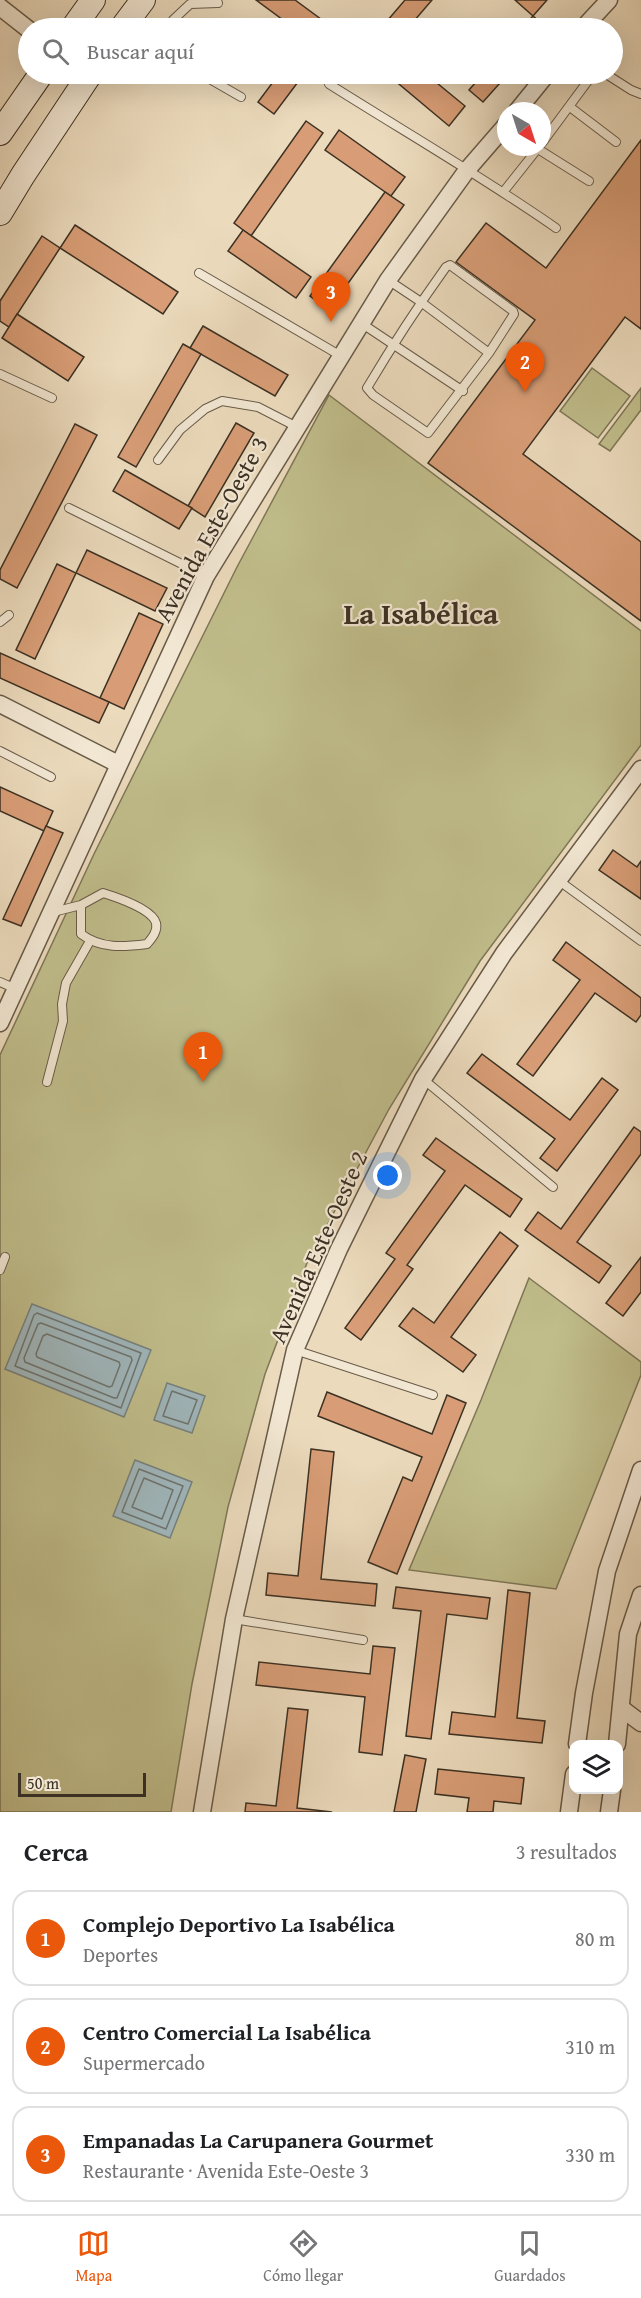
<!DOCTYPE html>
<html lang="es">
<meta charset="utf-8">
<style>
:root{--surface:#fff;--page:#f6f6f6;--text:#202124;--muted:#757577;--line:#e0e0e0;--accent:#ea580c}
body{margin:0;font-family:"Gentium Book Plus",serif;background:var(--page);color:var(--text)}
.controls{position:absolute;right:18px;bottom:18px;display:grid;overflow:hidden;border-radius:12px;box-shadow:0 6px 24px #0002}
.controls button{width:54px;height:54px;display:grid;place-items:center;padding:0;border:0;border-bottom:2px solid var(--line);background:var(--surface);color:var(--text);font:30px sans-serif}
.compass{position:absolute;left:497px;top:102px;width:54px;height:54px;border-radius:50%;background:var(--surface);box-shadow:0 6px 24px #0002;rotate:141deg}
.scale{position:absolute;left:18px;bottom:15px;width:128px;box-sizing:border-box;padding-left:6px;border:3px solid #3c3123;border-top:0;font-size:16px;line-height:21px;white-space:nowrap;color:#3c3123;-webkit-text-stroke:4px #f2e7d3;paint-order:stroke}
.you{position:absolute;left:388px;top:1176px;width:21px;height:21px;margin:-15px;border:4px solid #fff;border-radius:50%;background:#1a73e8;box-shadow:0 0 0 9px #1a73e833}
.badge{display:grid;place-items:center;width:39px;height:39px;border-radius:50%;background:var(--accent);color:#fff;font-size:20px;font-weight:700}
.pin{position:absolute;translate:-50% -50px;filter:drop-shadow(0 2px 3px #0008)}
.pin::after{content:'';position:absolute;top:32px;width:21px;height:18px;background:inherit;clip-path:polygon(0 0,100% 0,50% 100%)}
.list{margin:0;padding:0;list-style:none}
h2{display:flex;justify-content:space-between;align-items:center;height:78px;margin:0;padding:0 24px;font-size:26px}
h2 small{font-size:20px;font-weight:400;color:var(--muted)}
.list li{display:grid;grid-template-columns:39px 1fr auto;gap:18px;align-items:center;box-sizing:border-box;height:96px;margin:0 12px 12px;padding:0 12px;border:2px solid var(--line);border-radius:18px}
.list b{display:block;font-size:22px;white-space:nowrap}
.list p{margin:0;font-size:20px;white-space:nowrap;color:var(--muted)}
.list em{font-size:20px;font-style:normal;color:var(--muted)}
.icon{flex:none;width:33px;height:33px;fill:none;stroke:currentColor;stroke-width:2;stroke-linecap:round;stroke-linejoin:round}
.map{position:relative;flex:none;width:641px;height:1812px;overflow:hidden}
.search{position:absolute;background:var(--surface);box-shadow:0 6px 24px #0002;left:18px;right:18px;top:18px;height:66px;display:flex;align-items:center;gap:15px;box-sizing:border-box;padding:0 21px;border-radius:33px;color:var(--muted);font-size:22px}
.sheet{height:402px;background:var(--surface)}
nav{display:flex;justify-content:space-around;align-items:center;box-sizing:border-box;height:84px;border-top:2px solid var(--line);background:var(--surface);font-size:16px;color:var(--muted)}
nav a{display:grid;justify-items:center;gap:3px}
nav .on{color:var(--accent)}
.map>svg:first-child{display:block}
.green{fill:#c0bd8b;stroke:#7e7757;stroke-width:1.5}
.water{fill:#9fb7bd;stroke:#77817f;stroke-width:1.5}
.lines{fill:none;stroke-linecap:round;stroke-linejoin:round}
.shore{stroke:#6e7470;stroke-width:1.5}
.building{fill:#d89d76;stroke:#3c3123;stroke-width:1.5}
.lane-casing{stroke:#685b49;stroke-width:10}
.street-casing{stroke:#685b49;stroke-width:19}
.secondary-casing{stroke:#3c3123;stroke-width:26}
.lane{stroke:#f2e7d3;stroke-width:8}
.street{stroke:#f2e7d3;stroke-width:16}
.secondary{stroke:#f2e7d3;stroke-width:24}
.labels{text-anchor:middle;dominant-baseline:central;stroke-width:4.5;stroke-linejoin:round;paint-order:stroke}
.street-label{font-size:24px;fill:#3c3123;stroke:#f2e7d3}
.district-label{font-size:30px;font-weight:bold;fill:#3c3123;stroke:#f2e7d3}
</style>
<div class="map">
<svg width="641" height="1812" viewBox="0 0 641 1812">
<rect width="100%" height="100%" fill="#ebdabc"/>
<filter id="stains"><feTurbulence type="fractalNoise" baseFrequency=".00333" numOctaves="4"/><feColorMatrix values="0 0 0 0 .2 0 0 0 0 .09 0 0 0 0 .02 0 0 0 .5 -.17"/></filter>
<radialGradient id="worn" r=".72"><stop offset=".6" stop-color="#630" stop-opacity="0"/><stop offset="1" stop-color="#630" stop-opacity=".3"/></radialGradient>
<!-- green -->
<g class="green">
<polygon points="592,368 630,396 598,438 560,411"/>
<polygon points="641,388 641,410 610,451 599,444"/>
<polygon points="329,395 641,631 641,745 480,961 389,1109 307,1263 265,1374 228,1507 192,1684 171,1812 0,1812 0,1055 94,854 237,567"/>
<polygon points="529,1278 641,1362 641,1375 556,1589 409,1570 481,1400"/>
</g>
<!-- water -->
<g class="water">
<polygon points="32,1304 151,1350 124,1417 5,1369"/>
<polygon points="167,1383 205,1396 192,1433 154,1420"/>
<polygon points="135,1460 192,1482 170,1538 113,1516"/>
</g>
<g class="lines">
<!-- shore -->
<g class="shore">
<polygon points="37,1313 141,1353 121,1408 15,1366 34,1315"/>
<polygon points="41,1323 131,1357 132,1360 117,1398 114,1398 25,1362 24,1358 38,1324"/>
<polygon points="47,1334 119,1362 120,1365 112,1386 109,1387 37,1357 36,1354 43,1336"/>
<polygon points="172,1391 197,1400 188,1424 163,1416"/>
<polygon points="139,1469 183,1486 166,1529 122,1512"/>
<polygon points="144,1478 173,1490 162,1519 132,1507"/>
</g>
</g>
<!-- building -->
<g class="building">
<polygon points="256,0 295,0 333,28 294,28"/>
<polygon points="405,0 432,0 408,28 381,28"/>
<polygon points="515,0 547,0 533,16"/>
<polygon points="533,16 547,28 522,28"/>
<polygon points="279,74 304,74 274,114 258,102"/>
<polygon points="387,74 426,74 465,106 449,126"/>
<polygon points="483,74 508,74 483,102 469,90"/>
<polygon points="306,121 323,133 251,236 234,223"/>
<polygon points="339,130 405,177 391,196 325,150"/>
<polygon points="641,140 641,329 625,317 523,454 641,542 641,621 428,463 535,320 456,262 486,223 546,268"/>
<polygon points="385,192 404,205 329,310 310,296"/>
<polygon points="75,225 178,292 163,314 60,248"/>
<polygon points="243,230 311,277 296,298 228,251"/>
<polygon points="42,236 60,248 9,327 0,321 0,301"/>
<polygon points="17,314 84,357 68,381 2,338"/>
<polygon points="203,326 288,375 275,396 190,348"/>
<polygon points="183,344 201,354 136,467 118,457"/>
<polygon points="236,423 254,433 205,517 188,506"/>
<polygon points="75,424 97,435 17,588 0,579 0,570"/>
<polygon points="125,470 192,508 179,529 113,491"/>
<polygon points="87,550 167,588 155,611 76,573"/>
<polygon points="57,564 76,573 35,659 16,650"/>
<polygon points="139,613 163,624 124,709 100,698"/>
<polygon points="0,653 109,702 99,723 0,678"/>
<polygon points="0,787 53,811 44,831 0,811"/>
<polygon points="46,826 63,833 21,926 3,919"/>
<polygon points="613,850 637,867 641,861 641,899 599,870"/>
<polygon points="566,942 641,998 641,1015 636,1022 595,993 533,1076 517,1064 580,980 553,960"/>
<polygon points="482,1054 570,1120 602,1078 618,1090 557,1171 540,1158 555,1139 467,1073"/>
<polygon points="634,1127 641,1132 641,1154 577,1242 611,1266 599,1283 525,1230 538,1212 561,1229"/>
<polygon points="436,1138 522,1199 510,1217 465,1185 407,1265 413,1269 361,1340 345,1328 395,1259 386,1253 445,1171 423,1155"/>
<polygon points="500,1232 518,1246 451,1337 476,1355 463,1372 399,1326 413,1308 434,1323"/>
<polygon points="641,1257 641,1292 623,1316 606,1303"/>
<polygon points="327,1392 432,1434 447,1395 466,1403 397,1574 368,1562 403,1477 412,1481 422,1457 318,1416"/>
<polygon points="311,1449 334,1452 321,1579 377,1584 375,1606 266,1595 268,1573 298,1576"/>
<polygon points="396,1587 490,1598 487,1619 447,1614 431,1739 406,1736 421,1611 393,1608"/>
<polygon points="508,1590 530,1593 517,1718 545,1721 542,1743 449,1734 452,1712 495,1717"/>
<polygon points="373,1646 395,1648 382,1755 359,1752 365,1697 256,1685 259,1662 370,1674"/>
<polygon points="288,1708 308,1710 297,1808 332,1812 245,1812 246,1803 276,1806"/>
<polygon points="405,1755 426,1759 416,1812 394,1812"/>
<polygon points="438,1769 524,1778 521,1804 494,1801 493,1812 467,1812 469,1798 435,1794"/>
</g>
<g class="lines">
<!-- lane casing -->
<g class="lane-casing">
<g id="lane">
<polyline points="167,28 173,20 190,4 218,3"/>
<polyline points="201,74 241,97"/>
<polyline points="606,74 631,90 641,94"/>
<path d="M329,84C405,132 483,177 556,228"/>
<polyline points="570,107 616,142"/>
<polyline points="542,143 593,74"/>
<polyline points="538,149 589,181"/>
<polyline points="504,191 539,147"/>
<polyline points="199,273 341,356"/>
<path d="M388,280L421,302L489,353L428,433L373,395L367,388C392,346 418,306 446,267L450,265L513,311L514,314L489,353"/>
<polyline points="361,323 463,391"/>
<polyline points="0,374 52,398"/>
<polyline points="158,460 180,430 205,409 222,401 258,407 297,427"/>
<polyline points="69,508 206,576"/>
<polyline points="0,622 9,615"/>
<polyline points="0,751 51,777"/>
<polyline points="558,880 641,941"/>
<path d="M53,912L81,905L103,893C116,897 152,909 156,923C158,931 152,938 147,944C123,947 101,949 81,934V905"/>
<polyline points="0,982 16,989"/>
<polyline points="423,1079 553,1187"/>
<polyline points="47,1082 63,1021 62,1004 66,983 90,941"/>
<polyline points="0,1270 5,1257"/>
<polyline points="295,1350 433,1395"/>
<polyline points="234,1619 363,1640"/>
</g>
</g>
<!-- street casing -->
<g class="street-casing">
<g id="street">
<polyline points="0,7 28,29"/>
<polyline points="583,28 609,0"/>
<polyline points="517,111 547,74"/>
<polyline points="0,704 118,764"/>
<polyline points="0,1023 206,576 388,280 467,170 506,125"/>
<polyline points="621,1708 641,1723"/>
<polyline points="577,1744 584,1693 607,1571 641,1470"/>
<polyline points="617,1744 628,1634 641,1595"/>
<polyline points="202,1812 234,1619 295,1350 339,1249 423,1079 504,953 641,769"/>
<polyline points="569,1812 574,1774"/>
<polyline points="609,1812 612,1790"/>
</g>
</g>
<!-- secondary casing -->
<g class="secondary-casing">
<g id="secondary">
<polyline points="73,28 93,0"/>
<polyline points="122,28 143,0"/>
<polyline points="0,133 41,74"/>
<polyline points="0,213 23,175 90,74"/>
</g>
</g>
<!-- lane -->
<use href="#lane" class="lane"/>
<!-- street -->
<use href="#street" class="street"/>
<!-- secondary -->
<use href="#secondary" class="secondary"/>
</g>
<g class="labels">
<!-- street labels -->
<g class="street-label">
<text transform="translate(211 529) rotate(-61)">Avenida Este-Oeste 3</text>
<text transform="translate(318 1247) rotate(-66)">Avenida Este-Oeste 2</text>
</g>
<!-- district labels -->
<g class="district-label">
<text x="421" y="613">La Isabélica</text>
</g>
</g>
<rect width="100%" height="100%" filter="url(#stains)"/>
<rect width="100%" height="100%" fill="url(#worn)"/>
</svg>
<div class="controls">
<button><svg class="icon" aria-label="layers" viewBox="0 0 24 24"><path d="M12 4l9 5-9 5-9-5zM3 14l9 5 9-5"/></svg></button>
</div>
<svg class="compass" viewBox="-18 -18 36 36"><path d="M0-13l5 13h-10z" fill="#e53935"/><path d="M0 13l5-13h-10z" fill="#757577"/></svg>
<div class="scale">50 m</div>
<div class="you"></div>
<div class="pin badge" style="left:203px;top:1082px">1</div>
<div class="pin badge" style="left:525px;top:392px">2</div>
<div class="pin badge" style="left:331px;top:322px">3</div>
<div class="search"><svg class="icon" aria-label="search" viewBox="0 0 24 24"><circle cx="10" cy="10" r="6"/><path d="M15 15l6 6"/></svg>Buscar aquí</div>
</div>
<section class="sheet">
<h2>Cerca<small>3 resultados</small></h2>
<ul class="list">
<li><span class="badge">1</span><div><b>Complejo Deportivo La Isabélica</b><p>Deportes</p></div><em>80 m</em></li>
<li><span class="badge">2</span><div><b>Centro Comercial La Isabélica</b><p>Supermercado</p></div><em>310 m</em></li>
<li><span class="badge">3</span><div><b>Empanadas La Carupanera Gourmet</b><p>Restaurante · Avenida Este-Oeste 3</p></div><em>330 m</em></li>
</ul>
</section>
<nav>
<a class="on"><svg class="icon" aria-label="map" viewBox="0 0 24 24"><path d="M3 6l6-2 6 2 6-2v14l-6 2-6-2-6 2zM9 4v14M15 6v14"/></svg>Mapa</a>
<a><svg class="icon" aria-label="directions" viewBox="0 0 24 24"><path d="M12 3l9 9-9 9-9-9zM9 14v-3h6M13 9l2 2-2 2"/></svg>Cómo llegar</a>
<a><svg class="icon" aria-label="saved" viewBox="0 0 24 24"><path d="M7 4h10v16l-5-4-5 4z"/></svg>Guardados</a>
</nav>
